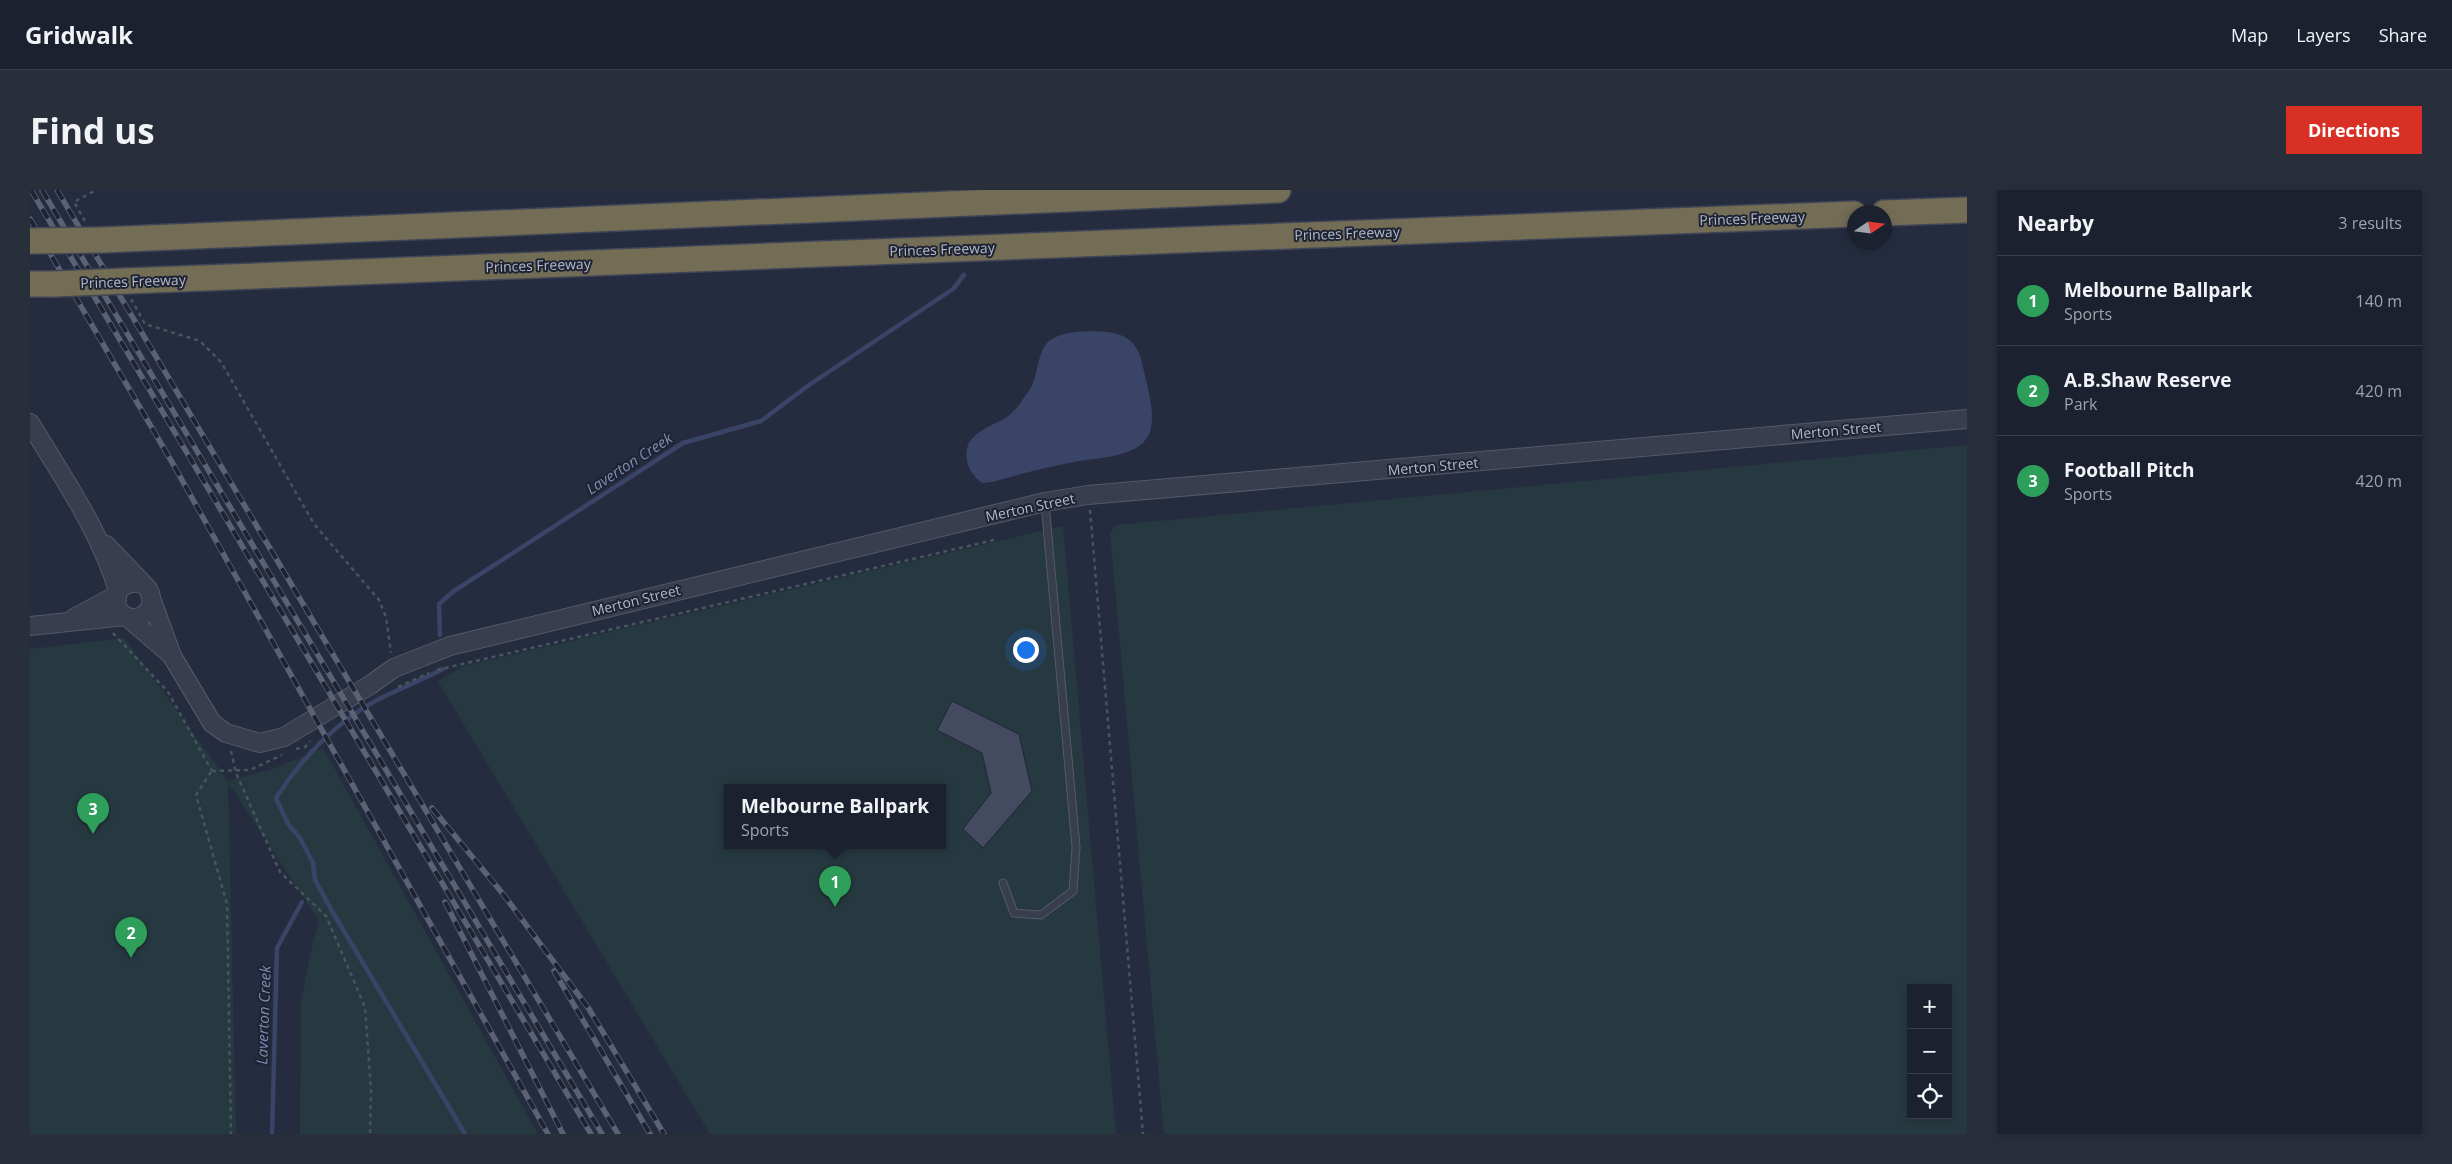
<!DOCTYPE html>
<meta charset="utf-8">
<style>
:root{--surface:#1c212f;--page:#292e3b;--text:#f1f3f6;--muted:#a0a3aa;--line:#3a3e4b;--accent:#d93025}
body{margin:0;font-family:"Open Sans",sans-serif;background:var(--page);color:var(--text)}
.controls{position:absolute;right:15px;bottom:15px;display:grid;overflow:hidden;border-radius:0px;box-shadow:0 2px 8px #0003}
.controls button{width:45px;height:45px;display:grid;place-items:center;padding:0;border:0;border-bottom:1px solid var(--line);background:var(--surface);color:var(--text);font:25px sans-serif}
.compass{position:absolute;left:1817px;top:15px;width:45px;height:45px;border-radius:50%;background:var(--surface);box-shadow:0 2px 8px #0003;rotate:77deg}
.you{position:absolute;left:995px;top:459px;width:18px;height:18px;margin:-12px;border:4px solid #fff;border-radius:50%;background:#1a73e8;box-shadow:0 0 0 8px #1a73e833}
.badge{display:grid;place-items:center;width:32px;height:32px;border-radius:50%;background:var(--accent);color:#fff;font-size:16px;font-weight:700}
.pin{position:absolute;translate:-50% -41px;filter:drop-shadow(0 1px 2px #0008)}
.pin::after{content:'';position:absolute;top:26px;width:18px;height:15px;background:inherit;clip-path:polygon(0 0,100% 0,50% 100%)}
.popup{position:absolute;left:694px;top:594px;width:222px;height:65px;box-sizing:border-box;display:grid;place-content:center;border-radius:0px;background:var(--surface);filter:drop-shadow(0 1px 4px #0005);font-size:16px;white-space:nowrap;color:var(--muted)}
.popup b{font-size:19px;color:var(--text)}
.popup::after{content:'';position:absolute;left:50%;top:100%;margin-left:-10px;border:10px solid transparent;border-top-color:var(--surface)}
.list{margin:0;padding:0;list-style:none}
h2{display:flex;justify-content:space-between;align-items:center;height:65px;margin:0;padding:0 20px;font-size:21px}
h2 small{font-size:16px;font-weight:400;color:var(--muted)}
.list li{display:grid;grid-template-columns:32px 1fr auto;gap:15px;align-items:center;box-sizing:border-box;height:90px;padding:0 20px;border-top:1px solid var(--line)}
.list b{display:block;font-size:19px;white-space:nowrap}
.list p{margin:0;font-size:16px;white-space:nowrap;color:var(--muted)}
.list em{font-size:16px;font-style:normal;color:var(--muted)}
.icon{flex:none;width:28px;height:28px;fill:none;stroke:currentColor;stroke-width:2;stroke-linecap:round;stroke-linejoin:round}
.map{position:relative;flex:none;width:1937px;height:944px;overflow:hidden;border-radius:0px}
header{display:flex;align-items:center;gap:30px;box-sizing:border-box;height:70px;padding:0 25px;background:var(--surface);border-bottom:1px solid var(--line)}
header strong{font-size:24px}
nav{display:flex;gap:28px;margin-inline-start:auto;font-size:18px}
.intro{display:flex;align-items:center;justify-content:space-between;box-sizing:border-box;height:120px;padding:0 30px}
h1{margin:0;font-size:35px}
.button{padding:12px 22px;border-radius:0px;background:var(--accent);color:#fff;font-size:18px;font-weight:700}
main{display:flex;gap:30px;padding:0 30px}
aside{flex:1;background:var(--surface);border-radius:0px;box-shadow:0 2px 8px #0003}
.map>svg:first-child{display:block}
.green{fill:#273940;fill-rule:evenodd}
.water{fill:#394466}
.lines{fill:none;stroke-linecap:round;stroke-linejoin:round}
.stream{stroke:#394466;stroke-width:4.5}
.building{fill:#444b61;stroke:#202536}
.service-casing{stroke:#545969;stroke-width:9}
.tertiary-casing{stroke:#545969;stroke-width:20}
.motorway-casing{stroke:#414656;stroke-width:28}
.path{stroke:#45565d;stroke-width:2.5;stroke-dasharray:4 4;stroke-linecap:butt}
.service{stroke:#393e4f;stroke-width:7}
.tertiary{stroke:#393e4f;stroke-width:18}
.motorway{stroke:#746d56;stroke-width:25}
.rail-casing{stroke:#5b6275;stroke-width:5.5}
.rail{stroke:#1e2334;stroke-width:4;stroke-dasharray:11;stroke-linecap:butt}
.motorway-bridge-casing{stroke:#414656;stroke-width:28;stroke-linecap:butt}
.motorway-bridge{stroke:#746d56;stroke-width:25}
.labels{text-anchor:middle;dominant-baseline:central;stroke-width:4;stroke-linejoin:round;paint-order:stroke}
.street-label{font-size:14px;fill:#b5bac9;stroke:#1e2334}
.water-label{font-size:15px;font-style:italic;fill:#7c8bb1;stroke:#1e2334}
</style>
<header>
<strong>Gridwalk</strong>
<nav><a>Map</a><a>Layers</a><a>Share</a></nav>
</header>
<div class="intro"><h1>Find us</h1><a class="button">Directions</a></div>
<main>
<div class="map">
<svg width="1937" height="944" viewBox="0 0 1937 944">
<rect width="100%" height="100%" fill="#252c3f"/>
<!-- green -->
<g class="green">
<path d="M1937,255V944H1134L1080,343L1086,335ZM1881,798H1918V925H1881Z"/>
<path d="M1033,336L1086,944H680L408,491L434,476ZM698,598H912V656H698Z"/>
<polygon points="94,448 198,591 248,577 293,558 508,944 270,944 271,811 282,756 289,731 198,592 206,944 0,944 0,459"/>
</g>
<!-- water -->
<path class="water" d="M1061,141C1090,142 1107,145 1113,177C1117,196 1127,226 1119,244C1116,250 1112,255 1106,258C1086,269 1061,268 1039,273C1013,278 987,285 962,292L952,293C944,287 939,280 937,271C932,245 957,238 974,229C981,225 989,216 993,209C996,204 1001,199 1003,193C1008,181 1008,163 1017,153C1028,142 1047,142 1061,141Z"/>
<g class="lines">
<!-- stream -->
<g class="stream">
<polyline points="410,445 409,414 424,401 653,253 731,231 779,195 923,99 934,85"/>
<path d="M413,479C392,490 369,499 347,510C306,532 271,569 246,608L258,634L270,648L283,673L285,690L302,721L435,944"/>
<polyline points="242,944 247,758 272,712"/>
</g>
</g>
<!-- building -->
<polygon class="building" points="922,511 989,544 1002,601 953,658 933,639 961,603 952,563 907,540"/>
<g class="lines">
<!-- service casing -->
<g class="service-casing">
<polyline id="service" points="973,693 984,723 1011,725 1043,701 1046,657 1015,313"/>
</g>
<!-- tertiary casing -->
<g class="tertiary-casing">
<g id="tertiary">
<path d="M0,233C33,288 70,340 88,401"/>
<path d="M76,355L118,399C132,424 97,441 86,415L88,401C95,393 104,390 114,395"/>
<polyline points="122,411 142,466 182,533 196,543 230,553 254,547 340,495 364,478 420,456 1015,312 1058,305 1937,229"/>
<polyline points="97,427 140,464"/>
<polyline points="44,428 87,405"/>
<polyline points="0,436 95,426"/>
</g>
</g>
<!-- motorway casing -->
<g class="motorway-casing">
<g id="motorway">
<polyline points="1854,23 1937,20"/>
<polyline points="71,50 1248,0"/>
<polyline points="95,91 1824,24"/>
<polyline points="0,94 25,94"/>
</g>
</g>
<!-- path -->
<g class="path">
<polyline points="55,31 44,12 66,0"/>
<polyline points="101,109 115,134 170,151 191,172 284,334 349,410 356,427 361,463"/>
<polyline points="1060,320 1113,944"/>
<polyline points="83,443 138,502 182,581"/>
<polyline points="407,480 964,350"/>
<polyline points="368,497 399,483"/>
<polyline points="266,559 275,557 280,551"/>
<polyline points="201,561 206,583 250,682 296,726 335,817 341,901 340,944"/>
<polyline points="182,581 220,580 252,565"/>
<polyline points="181,582 166,605 197,714 201,944"/>
</g>
<!-- service -->
<use href="#service" class="service"/>
<!-- tertiary -->
<use href="#tertiary" class="tertiary"/>
<!-- motorway -->
<use href="#motorway" class="motorway"/>
<!-- rail casing -->
<g class="rail-casing">
<g id="rail">
<polyline points="1,0 561,944"/>
<polyline points="12,0 572,944"/>
<polyline points="27,0 588,944"/>
<polyline points="0,29 143,274 518,944"/>
<polyline points="402,618 473,704 559,819 634,944"/>
<polyline points="415,712 533,944"/>
<polyline points="524,781 620,944"/>
</g>
</g>
<!-- rail -->
<use href="#rail" class="rail"/>
<!-- motorway-bridge casing -->
<g class="motorway-bridge-casing">
<g id="motorway-bridge">
<polyline points="0,51 71,50"/>
<polyline points="25,94 95,91"/>
</g>
</g>
<!-- motorway-bridge -->
<use href="#motorway-bridge" class="motorway-bridge"/>
</g>
<g class="labels">
<!-- street labels -->
<g class="street-label">
<text transform="translate(1722 28) rotate(-2)">Princes Freeway</text>
<text transform="translate(1317 43) rotate(-2)">Princes Freeway</text>
<text transform="translate(912 59) rotate(-2)">Princes Freeway</text>
<text transform="translate(508 75) rotate(-2)">Princes Freeway</text>
<text transform="translate(103 91) rotate(-2)">Princes Freeway</text>
<text transform="translate(1806 240) rotate(-5)">Merton Street</text>
<text transform="translate(1403 276) rotate(-5)">Merton Street</text>
<text transform="translate(1000 317) rotate(-12)">Merton Street</text>
<text transform="translate(606 410) rotate(-14)">Merton Street</text>
</g>
<!-- water labels -->
<g class="water-label">
<text transform="translate(599 273) rotate(-33)">Laverton Creek</text>
<text transform="translate(233 825) rotate(-88)">Laverton Creek</text>
</g>
</g>
</svg>
<div class="controls">
<button>+</button>
<button>−</button>
<button><svg class="icon" aria-label="locate" viewBox="0 0 24 24"><circle cx="12" cy="12" r="6"/><path d="M12 2v4M12 18v4M2 12h4M18 12h4"/></svg></button>
</div>
<svg class="compass" viewBox="-18 -18 36 36"><path d="M0-13l5 13h-10z" fill="#e53935"/><path d="M0 13l5-13h-10z" fill="#a0a3aa"/></svg>
<div class="you"></div>
<div class="pin badge" style="left:805px;top:717px;background:#2e9e5b">1</div>
<div class="popup"><b>Melbourne Ballpark</b>Sports</div>
<div class="pin badge" style="left:101px;top:768px;background:#2e9e5b">2</div>
<div class="pin badge" style="left:63px;top:644px;background:#2e9e5b">3</div>
</div>
<aside>
<h2>Nearby<small>3 results</small></h2>
<ul class="list">
<li><span class="badge" style="background:#2e9e5b">1</span><div><b>Melbourne Ballpark</b><p>Sports</p></div><em>140 m</em></li>
<li><span class="badge" style="background:#2e9e5b">2</span><div><b>A.B.Shaw Reserve</b><p>Park</p></div><em>420 m</em></li>
<li><span class="badge" style="background:#2e9e5b">3</span><div><b>Football Pitch</b><p>Sports</p></div><em>420 m</em></li>
</ul>
</aside>
</main>
